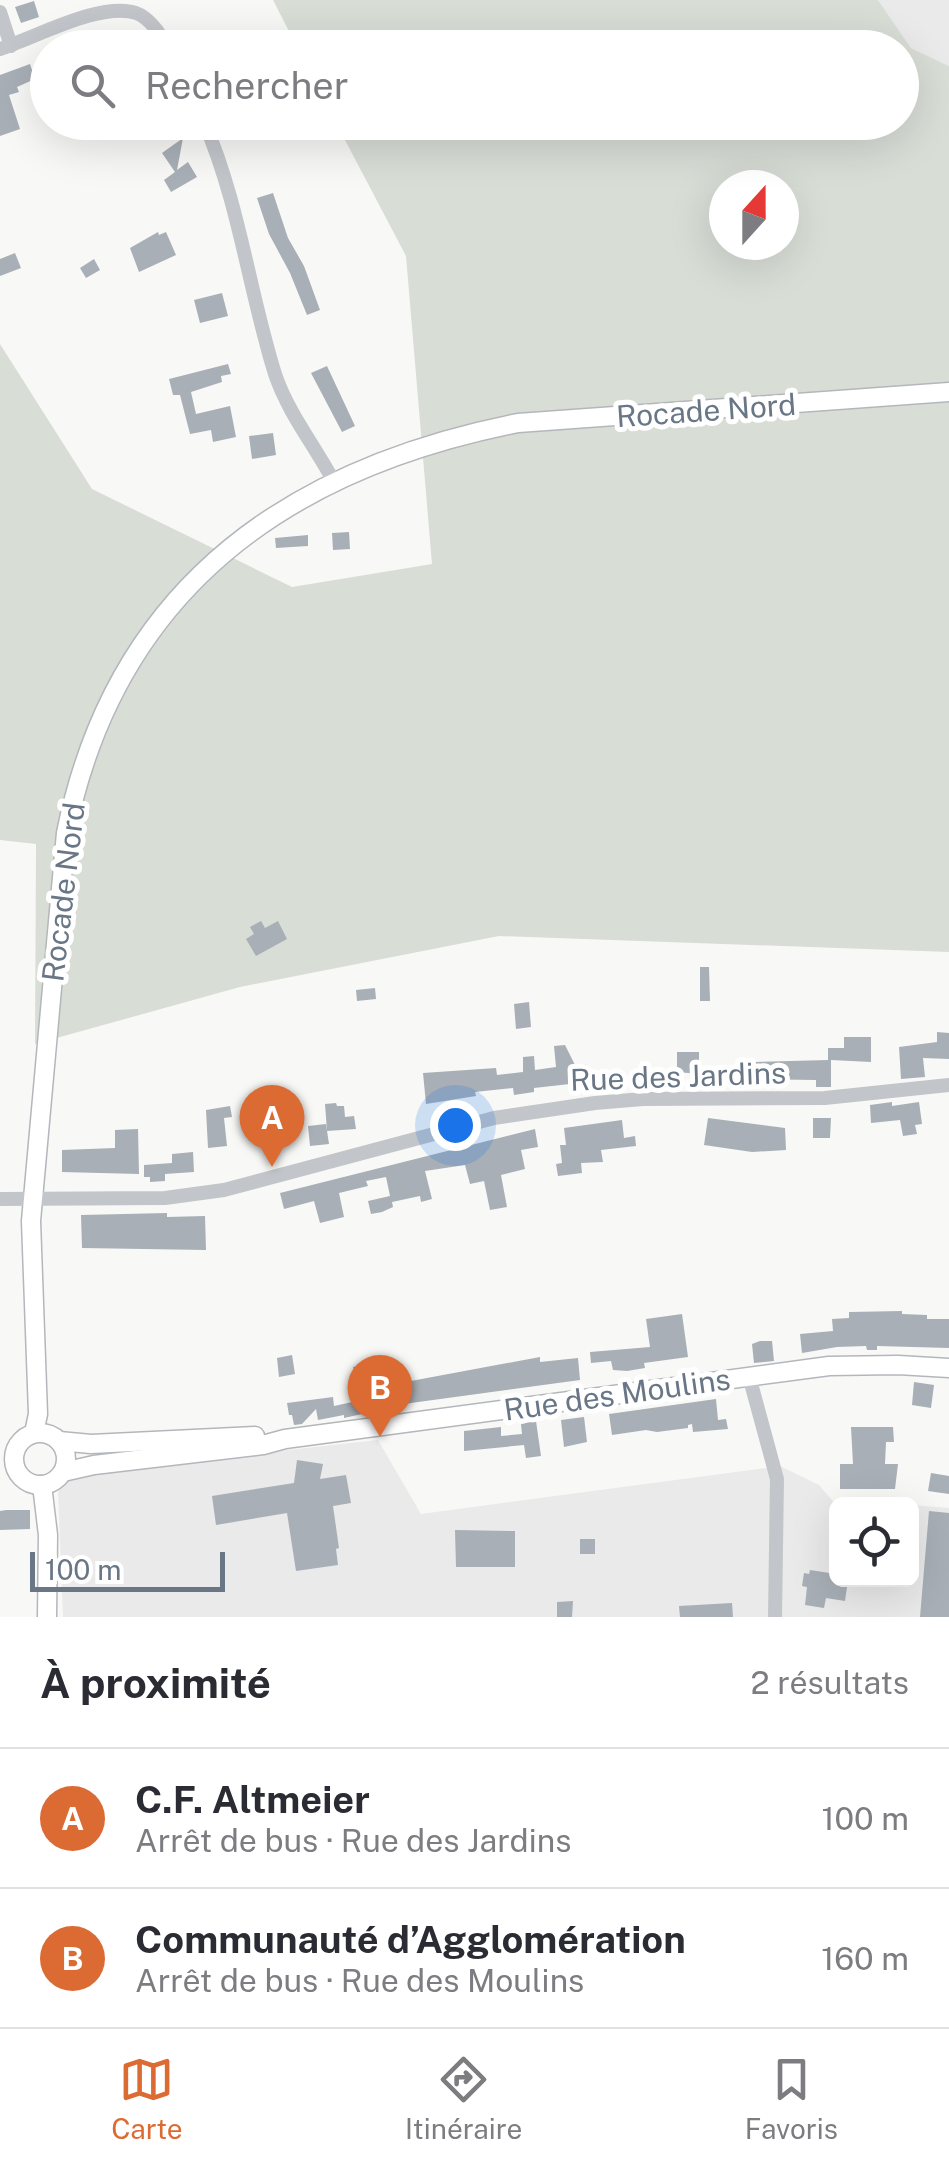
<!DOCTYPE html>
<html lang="fr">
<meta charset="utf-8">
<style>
:root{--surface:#fff;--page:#f7f7f7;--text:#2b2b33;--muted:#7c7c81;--line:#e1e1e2;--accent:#dc6b33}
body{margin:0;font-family:"Public Sans",sans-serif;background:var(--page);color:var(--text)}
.controls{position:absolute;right:30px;bottom:30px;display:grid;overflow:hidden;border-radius:15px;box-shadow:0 10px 40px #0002}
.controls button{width:90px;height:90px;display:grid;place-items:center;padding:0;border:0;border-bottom:2px solid var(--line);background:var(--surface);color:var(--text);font:50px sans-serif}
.compass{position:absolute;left:709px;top:170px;width:90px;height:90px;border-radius:50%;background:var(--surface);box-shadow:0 10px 40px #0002;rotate:21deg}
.scale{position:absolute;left:30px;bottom:25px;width:195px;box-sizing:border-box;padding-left:10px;border:5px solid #697686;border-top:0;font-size:28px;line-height:35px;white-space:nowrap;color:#697686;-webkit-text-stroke:8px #fff;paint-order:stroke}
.you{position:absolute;left:455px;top:1125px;width:35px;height:35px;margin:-25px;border:8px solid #fff;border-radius:50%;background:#1a73e8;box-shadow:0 0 0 15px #1a73e833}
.badge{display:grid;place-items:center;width:65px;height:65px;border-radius:50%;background:var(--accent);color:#fff;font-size:32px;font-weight:700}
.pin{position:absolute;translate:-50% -82px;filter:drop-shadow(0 2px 5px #0008)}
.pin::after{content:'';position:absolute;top:52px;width:35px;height:30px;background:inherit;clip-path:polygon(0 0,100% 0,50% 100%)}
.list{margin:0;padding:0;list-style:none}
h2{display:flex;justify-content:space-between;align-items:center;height:130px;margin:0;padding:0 40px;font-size:42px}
h2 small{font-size:32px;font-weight:400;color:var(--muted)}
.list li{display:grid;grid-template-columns:65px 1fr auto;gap:30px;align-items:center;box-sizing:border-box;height:140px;padding:0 40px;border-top:2px solid var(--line)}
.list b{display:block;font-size:38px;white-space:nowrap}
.list p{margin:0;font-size:32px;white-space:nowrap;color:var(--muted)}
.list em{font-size:32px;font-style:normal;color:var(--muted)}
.icon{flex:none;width:55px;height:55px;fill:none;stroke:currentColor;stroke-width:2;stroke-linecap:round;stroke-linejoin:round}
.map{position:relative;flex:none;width:949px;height:1617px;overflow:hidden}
.search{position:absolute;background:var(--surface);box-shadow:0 10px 40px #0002;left:30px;right:30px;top:30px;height:110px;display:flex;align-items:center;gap:25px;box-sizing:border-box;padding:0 35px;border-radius:55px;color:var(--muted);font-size:38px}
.sheet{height:410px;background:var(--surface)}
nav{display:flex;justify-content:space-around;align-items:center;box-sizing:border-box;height:140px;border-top:2px solid var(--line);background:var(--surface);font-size:28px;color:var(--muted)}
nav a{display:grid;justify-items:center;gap:5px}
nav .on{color:var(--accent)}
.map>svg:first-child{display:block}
.built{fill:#e9eae9}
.green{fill:#d8ddd6;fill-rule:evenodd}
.building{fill:#a8afb6}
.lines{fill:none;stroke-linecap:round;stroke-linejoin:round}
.major-casing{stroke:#b3b7bc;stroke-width:21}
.minor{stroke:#c2c5c9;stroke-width:14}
.major{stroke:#fff;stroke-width:18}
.labels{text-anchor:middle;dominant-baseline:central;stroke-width:10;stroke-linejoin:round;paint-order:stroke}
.street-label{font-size:30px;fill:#697686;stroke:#fff}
</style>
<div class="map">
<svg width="949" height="1617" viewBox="0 0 949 1617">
<rect width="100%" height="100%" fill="#f8f9f6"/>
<!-- built -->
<g class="built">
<polygon points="878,0 949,0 949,66 911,48"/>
<polygon points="378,1440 421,1514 780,1466 819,1485 836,1505 836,1580 912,1580 912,1505 949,1508 949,1617 63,1617 58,1490 74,1474"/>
</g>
<!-- green -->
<path class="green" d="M273,0H878L911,48L949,66V952L499,936L240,987L35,1044L36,844L0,840V344L92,489L292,587L432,564L406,256L336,123L902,122V48L297,47ZM724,185H784V245H724Z"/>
<!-- building -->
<g class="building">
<polygon points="34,1 39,17 21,23 15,7"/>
<polygon points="132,31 138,48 94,48 94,47"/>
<polygon points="30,64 35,79 17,87 19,92 9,95 20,129 0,136 0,75"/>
<polygon points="140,122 174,122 146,135"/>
<polygon points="234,122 268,122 268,123 239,135"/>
<polygon points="183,138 177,170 188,162 197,177 171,192 164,180 175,172 162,153"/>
<polygon points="273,193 288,238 304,266 320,310 307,315 290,273 269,234 257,198"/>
<polygon points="158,232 159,235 166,232 176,255 139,272 130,248"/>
<polygon points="15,253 21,268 0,276 0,259"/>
<polygon points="94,259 100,270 86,278 80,268"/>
<polygon points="222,293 228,316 200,323 194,300"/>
<polygon points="228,364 231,374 221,376 222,382 191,392 196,414 230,406 236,437 213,442 211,430 190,434 180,395 173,395 169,379"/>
<polygon points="327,366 355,426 342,432 311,373"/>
<polygon points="273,433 276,455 252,459 249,436"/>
<polygon points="349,532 350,549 333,550 332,533"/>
<polygon points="308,535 308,546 276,548 275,538"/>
<polygon points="261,921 265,928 278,921 287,939 256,956 246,939 254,934 250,927"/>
<polygon points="700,967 709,967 710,1001 700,1001"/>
<polygon points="375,988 376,999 357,1001 356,990"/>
<polygon points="529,1002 531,1027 516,1029 514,1004"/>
<polygon points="937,1032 949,1033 949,1059 923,1058 925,1077 901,1079 899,1047 937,1042"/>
<polygon points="844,1037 871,1037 871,1062 831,1060 831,1087 816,1087 816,1080 754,1079 754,1062 828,1060 828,1048 844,1048"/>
<polygon points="565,1045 575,1065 586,1064 588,1082 534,1088 534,1092 514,1095 513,1088 475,1092 476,1096 426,1104 423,1073 496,1068 497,1075 523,1072 523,1057 534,1056 535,1070 556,1067 554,1046"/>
<polygon points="677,1052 699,1052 699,1074 677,1072"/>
<polygon points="892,1102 892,1106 919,1102 922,1124 915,1125 917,1134 903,1136 900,1120 871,1123 870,1105"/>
<polygon points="336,1103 337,1106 344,1106 345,1117 354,1116 356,1129 327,1131 325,1104"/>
<polygon points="230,1106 232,1117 224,1118 227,1146 208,1148 206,1110"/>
<polygon points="708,1118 785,1128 786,1150 752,1152 704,1145"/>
<polygon points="813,1118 831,1118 830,1138 813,1138"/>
<polygon points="622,1120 624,1138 635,1136 636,1146 601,1150 603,1162 581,1163 582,1173 558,1176 556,1164 562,1163 560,1145 566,1145 564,1128"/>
<polygon points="326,1124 329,1144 310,1146 308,1126"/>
<polygon points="138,1129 139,1174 62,1172 62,1150 115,1148 115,1130"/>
<polygon points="535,1129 538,1147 521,1150 525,1169 501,1175 507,1207 490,1210 484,1181 470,1184 465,1165 425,1171 432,1199 421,1202 420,1196 392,1202 393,1207 382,1212 371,1214 368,1201 390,1196 386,1177 366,1181 368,1186 339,1193 344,1217 320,1223 314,1201 284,1209 280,1193"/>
<polygon points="193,1152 194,1172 165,1174 165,1181 150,1182 150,1177 144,1177 144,1165 172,1163 172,1154"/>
<polygon points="167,1213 167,1217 205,1216 206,1250 82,1248 81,1215"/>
<polygon points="902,1311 902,1314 927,1315 927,1319 949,1319 949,1348 877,1346 877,1350 867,1350 866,1346 837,1347 802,1353 800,1334 833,1331 832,1319 849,1318 849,1312"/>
<polygon points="682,1314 688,1357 644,1363 645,1368 627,1371 613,1370 611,1361 591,1363 590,1352 650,1347 646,1319"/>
<polygon points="760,1341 772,1341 774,1361 754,1363 752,1344"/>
<polygon points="292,1355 295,1374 279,1377 277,1358"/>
<polygon points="540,1357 540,1362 578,1358 580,1380 411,1403 344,1418 344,1415 318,1420 316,1409 302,1424 294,1425 292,1415 289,1415 287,1403 333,1397 334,1406 366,1399 361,1378 356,1379 353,1367 365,1364 379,1364 384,1386"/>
<polygon points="914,1382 934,1385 931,1408 912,1405"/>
<polygon points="716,1399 718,1420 726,1419 728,1429 693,1432 692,1424 688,1425 688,1428 657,1432 646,1430 612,1435 609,1414"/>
<polygon points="584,1417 587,1442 564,1447 561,1420"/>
<polygon points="536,1421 541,1456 526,1458 524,1445 464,1451 464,1431 501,1427 501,1436 522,1434 521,1424"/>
<polygon points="851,1427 893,1427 894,1442 886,1442 885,1464 898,1464 895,1489 840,1489 840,1464 853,1464"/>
<polygon points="297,1460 323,1464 320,1479 346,1475 351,1503 333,1506 339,1548 336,1549 338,1565 296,1571 287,1513 216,1525 212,1496 294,1483"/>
<polygon points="931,1473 949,1476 949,1494 928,1491"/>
<polygon points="6,1510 30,1510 30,1529 0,1530 0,1511"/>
<polygon points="929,1511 949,1513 949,1617 920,1617"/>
<polygon points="455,1530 515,1531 515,1567 456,1567"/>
<rect x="580" y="1539" width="15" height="15"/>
<polygon points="810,1570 836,1574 836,1580 848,1580 845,1601 826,1598 824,1608 805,1605 807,1587 802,1586 804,1573 809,1574"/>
<polygon points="573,1601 572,1617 557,1617 557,1602"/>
<polygon points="732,1603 733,1617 680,1617 679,1606"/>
</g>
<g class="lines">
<!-- major casing -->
<g class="major-casing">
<g id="major">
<circle cx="40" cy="1459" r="26"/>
<path d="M34,1433L38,1414L31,1221L66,833C115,590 285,469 518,423L949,392"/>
<polyline points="59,1441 91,1444 255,1436"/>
<polyline points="63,1472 94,1465 263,1445 285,1439 829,1366 898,1365 949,1368"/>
<polyline points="42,1485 48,1535 47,1617"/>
</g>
</g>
<!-- minor -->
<g class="minor">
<polyline points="0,12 11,46"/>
<path d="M0,49C35,38 101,1 136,13C150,18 161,35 168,48"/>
<path d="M204,122C239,202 249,291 275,374C288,413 315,446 334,482"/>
<polyline points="0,1199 165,1198 224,1190 494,1118 595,1103 643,1099 825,1098 949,1085"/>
<polyline points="749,1376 777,1479 775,1617"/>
</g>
<!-- major -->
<use href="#major" class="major"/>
</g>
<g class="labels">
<!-- street labels -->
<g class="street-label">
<text transform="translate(706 410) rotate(-4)">Rocade Nord</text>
<text transform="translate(63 892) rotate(-83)">Rocade Nord</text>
<text transform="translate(678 1076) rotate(-2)">Rue des Jardins</text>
<text transform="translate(617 1394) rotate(-8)">Rue des Moulins</text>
</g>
</g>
</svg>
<div class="controls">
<button><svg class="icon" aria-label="locate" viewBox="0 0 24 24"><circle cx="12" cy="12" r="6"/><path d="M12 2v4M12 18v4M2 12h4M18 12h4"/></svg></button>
</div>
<svg class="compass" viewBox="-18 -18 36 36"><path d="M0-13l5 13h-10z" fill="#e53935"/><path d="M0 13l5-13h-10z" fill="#7c7c81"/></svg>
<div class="scale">100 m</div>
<div class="you"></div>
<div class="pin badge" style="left:272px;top:1167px">A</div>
<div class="pin badge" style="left:380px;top:1437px">B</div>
<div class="search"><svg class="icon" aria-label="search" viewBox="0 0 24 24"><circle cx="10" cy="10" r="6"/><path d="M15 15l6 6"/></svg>Rechercher</div>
</div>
<section class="sheet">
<h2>À proximité<small>2 résultats</small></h2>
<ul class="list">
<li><span class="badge">A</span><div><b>C.F. Altmeier</b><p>Arrêt de bus · Rue des Jardins</p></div><em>100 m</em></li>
<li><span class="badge">B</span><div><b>Communauté d’Agglomération</b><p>Arrêt de bus · Rue des Moulins</p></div><em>160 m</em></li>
</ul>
</section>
<nav>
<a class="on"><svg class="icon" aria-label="map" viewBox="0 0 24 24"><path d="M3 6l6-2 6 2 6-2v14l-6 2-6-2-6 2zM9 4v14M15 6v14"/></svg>Carte</a>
<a><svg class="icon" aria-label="directions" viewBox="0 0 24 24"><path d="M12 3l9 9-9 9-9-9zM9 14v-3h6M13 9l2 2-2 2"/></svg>Itinéraire</a>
<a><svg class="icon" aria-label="saved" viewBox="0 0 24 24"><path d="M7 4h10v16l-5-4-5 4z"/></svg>Favoris</a>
</nav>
